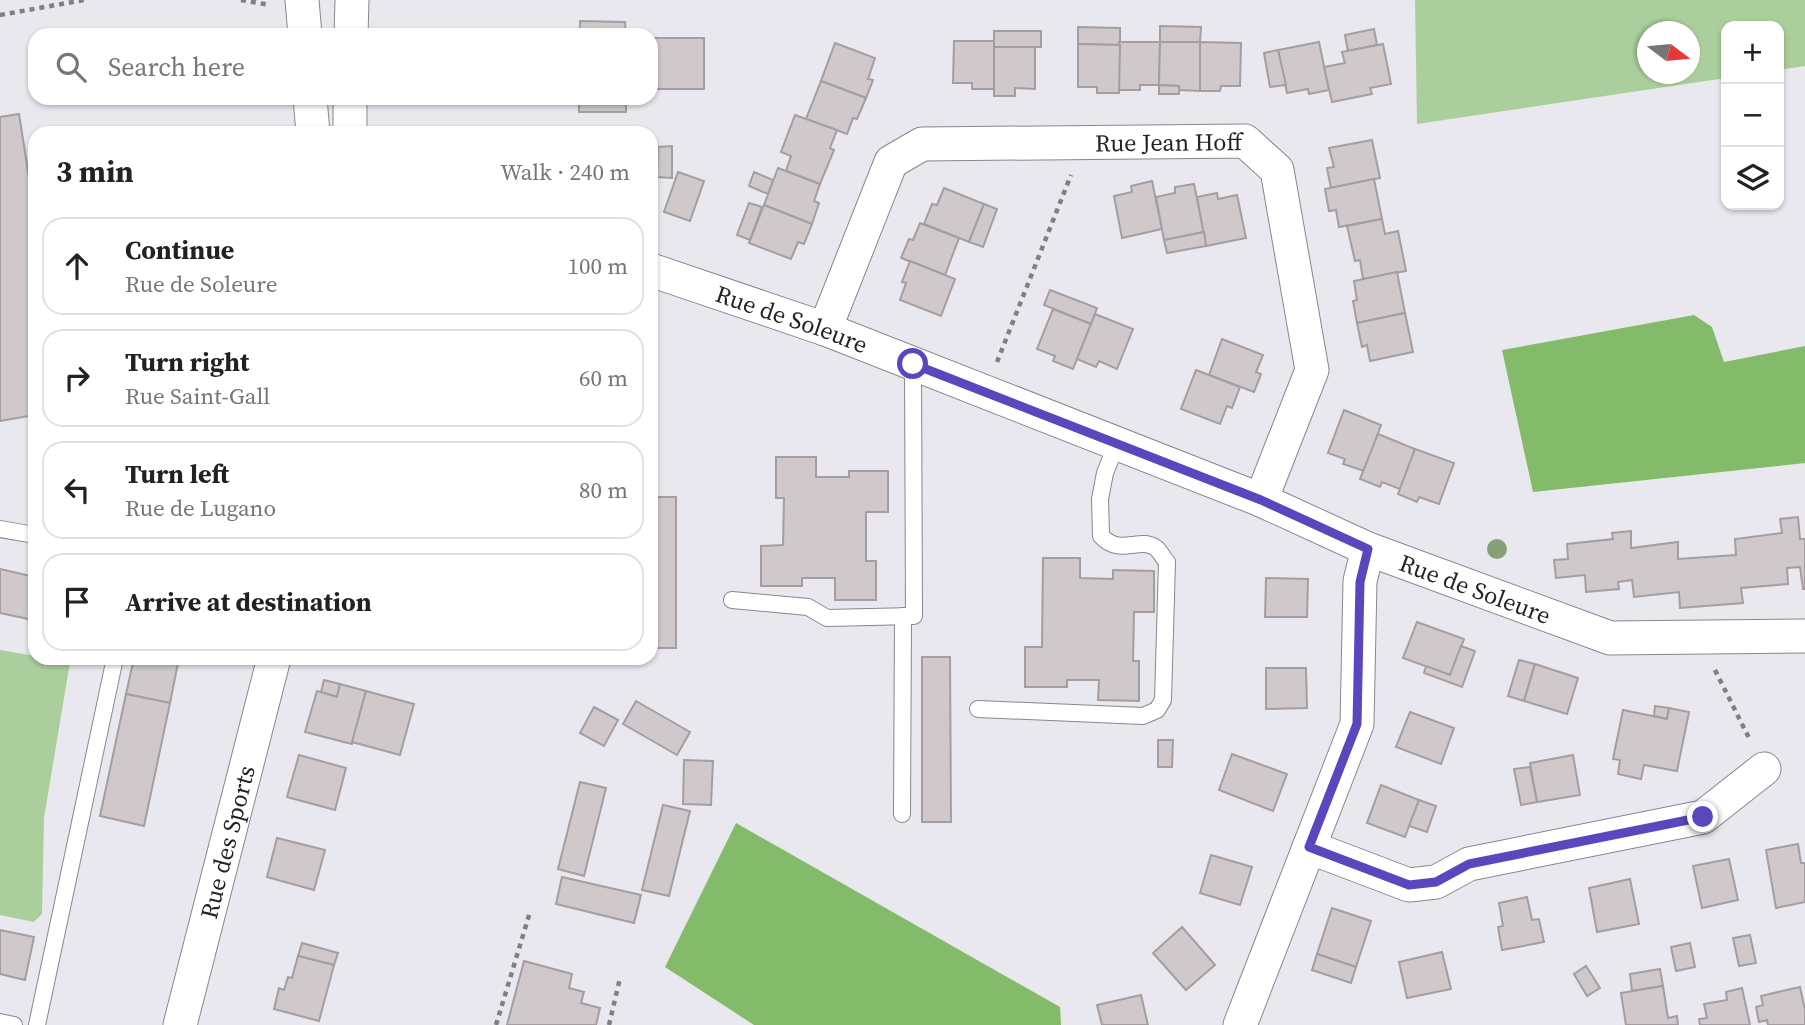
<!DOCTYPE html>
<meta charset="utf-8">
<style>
:root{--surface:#fff;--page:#f2f2f2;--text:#222;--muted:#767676;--line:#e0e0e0}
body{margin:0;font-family:"Source Serif 4",serif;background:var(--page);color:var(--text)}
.controls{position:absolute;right:21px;top:21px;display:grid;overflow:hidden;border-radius:14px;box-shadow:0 2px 5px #0004}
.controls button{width:63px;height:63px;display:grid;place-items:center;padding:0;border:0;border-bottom:2px solid var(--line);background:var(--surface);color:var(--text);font:35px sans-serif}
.compass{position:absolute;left:1637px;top:21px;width:63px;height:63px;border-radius:50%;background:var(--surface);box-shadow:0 2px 5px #0004;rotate:106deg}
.stop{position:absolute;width:21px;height:21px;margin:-16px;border:5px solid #5b46be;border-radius:50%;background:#fff}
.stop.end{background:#5b46be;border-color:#fff;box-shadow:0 2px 7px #0008}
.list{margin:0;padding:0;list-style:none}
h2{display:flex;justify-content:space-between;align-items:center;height:91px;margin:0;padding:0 28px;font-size:30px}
h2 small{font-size:23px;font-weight:400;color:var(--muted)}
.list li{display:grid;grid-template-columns:46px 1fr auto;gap:21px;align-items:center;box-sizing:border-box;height:98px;margin:0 14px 14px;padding:0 14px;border:2px solid var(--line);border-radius:21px}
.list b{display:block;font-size:26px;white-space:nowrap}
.list p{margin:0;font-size:23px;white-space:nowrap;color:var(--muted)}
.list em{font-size:23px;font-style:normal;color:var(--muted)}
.icon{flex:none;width:38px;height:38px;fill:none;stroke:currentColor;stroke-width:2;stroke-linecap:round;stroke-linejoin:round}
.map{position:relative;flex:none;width:1805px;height:1025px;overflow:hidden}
.search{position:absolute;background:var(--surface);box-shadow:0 2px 5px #0004;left:28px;top:28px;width:630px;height:77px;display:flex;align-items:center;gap:18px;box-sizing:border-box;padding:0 24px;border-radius:21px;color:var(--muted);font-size:26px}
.panel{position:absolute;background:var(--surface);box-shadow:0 2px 5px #0004;left:28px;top:126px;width:630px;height:539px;border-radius:21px}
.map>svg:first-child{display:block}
.green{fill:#abcf9c;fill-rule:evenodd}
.forest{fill:#84bb6b}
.building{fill:#cfc9cb;stroke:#a49ea0;stroke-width:2}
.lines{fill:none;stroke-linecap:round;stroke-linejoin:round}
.service-casing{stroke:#87878d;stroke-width:18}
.minor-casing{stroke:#87878d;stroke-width:35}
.path{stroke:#807f83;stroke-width:4.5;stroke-dasharray:5 5;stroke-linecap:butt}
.service{stroke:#fff;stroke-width:16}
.minor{stroke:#fff;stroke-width:33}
.tree{fill:#85a077}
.route{stroke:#5b46be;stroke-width:9}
.labels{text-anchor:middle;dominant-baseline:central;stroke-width:7;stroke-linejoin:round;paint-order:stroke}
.street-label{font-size:24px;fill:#242426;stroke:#e9e8ee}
</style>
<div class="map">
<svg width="1805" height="1025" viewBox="0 0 1805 1025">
<rect width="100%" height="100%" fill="#e9e8ee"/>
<!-- green -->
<g class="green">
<path d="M1415,0H1805V66L1779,70V26H1726V78L1417,124ZM1647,32H1689V74H1647Z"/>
<polygon points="0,650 35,656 35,658 47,658 70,662 44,818 42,914 34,922 0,915"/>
</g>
<!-- forest -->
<g class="forest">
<polygon points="1694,315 1712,327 1724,362 1805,346 1805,463 1533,492 1502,350"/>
<polygon points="736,823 1060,1007 1061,1025 754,1025 665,967"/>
</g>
<!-- building -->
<g class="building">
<polygon points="580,21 625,22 626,35 580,35"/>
<polygon points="1160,26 1201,27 1200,42 1160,42"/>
<polygon points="1078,27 1120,28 1120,45 1078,44"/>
<polygon points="1374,29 1377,45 1348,51 1345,35"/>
<rect x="994" y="31" width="47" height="16"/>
<rect x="651" y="38" width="53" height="51"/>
<polygon points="954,41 994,41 994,89 972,89 972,83 953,83"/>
<polygon points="1119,42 1160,42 1159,85 1140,85 1140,90 1119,90"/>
<polygon points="1160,42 1200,42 1200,91 1179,90 1179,86 1159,85"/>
<polygon points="1200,42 1241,43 1240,86 1221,86 1220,91 1200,91"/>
<polygon points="1319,42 1329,90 1309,94 1308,89 1287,93 1278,50"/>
<polygon points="835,43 875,58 868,79 873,80 866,98 821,81"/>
<polygon points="1078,44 1120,45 1119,93 1097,93 1097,87 1078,87"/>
<polygon points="1383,44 1391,84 1370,88 1372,94 1332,102 1324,67 1345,63 1342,52"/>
<polygon points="994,47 1035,47 1035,89 1015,88 1015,96 994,96"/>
<polygon points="1278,50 1286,85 1270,87 1264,53"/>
<polygon points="821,81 866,98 857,119 853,118 847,134 806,119"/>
<polygon points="1159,85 1179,86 1179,94 1159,94"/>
<rect x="579" y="98" width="47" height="14"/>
<polygon points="19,114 35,215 35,415 0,421 0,117"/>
<polygon points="795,115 837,130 830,148 834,150 820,184 786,171 791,156 781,152"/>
<polygon points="1372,140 1380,178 1331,188 1327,168 1334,167 1329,148"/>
<polygon points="672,146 672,178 657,177 658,147"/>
<rect x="651" y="152" width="6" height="25"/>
<polygon points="778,168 820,184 814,201 819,203 812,224 764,205"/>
<polygon points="678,172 704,181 690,221 664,212"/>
<polygon points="754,172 773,180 768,194 749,186"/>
<polygon points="1374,179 1382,219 1339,227 1336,210 1329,211 1325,189"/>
<polygon points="1152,181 1162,229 1122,238 1114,196 1132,192 1131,186"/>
<polygon points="1194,184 1204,232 1164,240 1156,197 1175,193 1175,187"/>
<polygon points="944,188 984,204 969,242 924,224 932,204 937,205"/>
<polygon points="1217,193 1218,199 1237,195 1246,238 1206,246 1197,197"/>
<polygon points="749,203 762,207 750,240 737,235"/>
<polygon points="984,204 997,209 983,247 969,242"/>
<polygon points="764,205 812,224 804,244 798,242 791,259 749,243"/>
<polygon points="1382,219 1385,234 1398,231 1406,271 1363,279 1360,260 1355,261 1347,226"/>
<polygon points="920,223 959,238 945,275 901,258 909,239 913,240"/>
<polygon points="1204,232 1206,246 1167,253 1164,240"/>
<polygon points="910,261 955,279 941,316 900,300 906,283 902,282"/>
<polygon points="1397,272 1405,313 1357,323 1353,301 1357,300 1354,281"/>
<polygon points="1050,290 1097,308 1091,324 1044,305"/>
<polygon points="1053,309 1091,324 1073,369 1053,361 1055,356 1037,349"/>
<polygon points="1405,313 1413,352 1370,361 1367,345 1362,347 1357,323"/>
<polygon points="1095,314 1133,329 1117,369 1099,361 1096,367 1077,359"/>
<polygon points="1222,339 1263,355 1256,372 1261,374 1254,392 1209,375"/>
<polygon points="1196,370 1240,387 1232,408 1227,406 1220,424 1181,409"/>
<polygon points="1344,410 1381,425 1364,471 1343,464 1345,459 1328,453"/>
<polygon points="1378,434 1415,449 1400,489 1382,482 1380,487 1360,479"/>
<polygon points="1415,449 1454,463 1439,504 1419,497 1417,502 1398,494"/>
<polygon points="776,457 816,457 816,477 849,477 849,471 888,471 888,512 866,512 866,561 876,561 876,600 835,600 835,578 802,578 802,586 761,586 761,546 783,545 784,498 776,498"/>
<rect x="651" y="497" width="25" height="151"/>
<polygon points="1798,517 1800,539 1805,539 1805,589 1803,589 1800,567 1787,568 1788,584 1741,588 1743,603 1680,608 1679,592 1634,597 1632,580 1618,582 1619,589 1586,592 1585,575 1556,578 1554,560 1568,559 1567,544 1613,539 1612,533 1631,531 1631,548 1678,542 1678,559 1736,555 1735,539 1782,533 1780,519"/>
<polygon points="1043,558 1080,558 1080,578 1113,579 1113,570 1154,571 1154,612 1134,612 1133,661 1139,661 1139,701 1098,700 1099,680 1067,680 1067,687 1025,687 1025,647 1042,647"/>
<polygon points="0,569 35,577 35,612 33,620 0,613"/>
<polygon points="1266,578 1308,579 1307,617 1265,617"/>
<polygon points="1417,622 1464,639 1450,675 1403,658"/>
<polygon points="1461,646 1475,651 1462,687 1424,673 1426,666 1450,675"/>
<polygon points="922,657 950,657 951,822 922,822"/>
<polygon points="134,658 179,658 170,703 126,694"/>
<polygon points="1519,660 1535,664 1524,701 1508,696"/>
<polygon points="1535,664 1578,678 1567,714 1524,701"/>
<polygon points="1266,668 1306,668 1307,708 1266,709"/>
<polygon points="324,680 340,684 337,697 321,692"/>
<polygon points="340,684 366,691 352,744 305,732 317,691 337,697"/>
<polygon points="366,691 414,704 400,755 352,742"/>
<polygon points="126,694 170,703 144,826 100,816"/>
<polygon points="636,701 690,732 677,755 623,724"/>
<polygon points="1655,706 1669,708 1667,719 1654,716"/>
<polygon points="594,707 618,720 604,746 580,733"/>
<polygon points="1669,708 1689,712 1677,771 1644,765 1641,779 1618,774 1620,760 1613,759 1623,710 1667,719"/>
<polygon points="1410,712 1454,728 1441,764 1396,747"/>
<polygon points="1158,740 1173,740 1172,767 1158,767"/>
<polygon points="1232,754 1287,774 1273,811 1219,790"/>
<polygon points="299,755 346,768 335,810 287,797"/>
<polygon points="1573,755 1580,795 1537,802 1530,763"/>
<polygon points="684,760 713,761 711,805 683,804"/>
<polygon points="1530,767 1537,802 1521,805 1514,769"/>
<polygon points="580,782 606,788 584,876 558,869"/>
<polygon points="1381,785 1419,800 1405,837 1367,823"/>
<polygon points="1419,800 1436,806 1427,832 1409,826"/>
<polygon points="663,805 690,811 669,896 642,890"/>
<polygon points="277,838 325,850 314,890 267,877"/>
<polygon points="1798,844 1801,863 1805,863 1805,902 1776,908 1766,850"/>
<polygon points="1211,855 1252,867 1240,905 1200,893"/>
<polygon points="1729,859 1738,900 1702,908 1693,866"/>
<polygon points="562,877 641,895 634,923 556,904"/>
<polygon points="1630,879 1639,924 1597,932 1589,888"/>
<polygon points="1527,897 1532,920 1539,919 1544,942 1502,950 1498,927 1503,926 1499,903"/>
<polygon points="1332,908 1371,921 1356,967 1317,954"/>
<polygon points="1182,927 1215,965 1186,990 1153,953"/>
<polygon points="0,930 34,937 25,980 0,974"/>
<polygon points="1750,935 1756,963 1739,966 1733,938"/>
<polygon points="302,943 338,953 334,965 298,956"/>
<polygon points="1690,943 1695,967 1676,971 1671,947"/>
<polygon points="1442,952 1451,989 1407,998 1399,962"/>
<polygon points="1317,954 1356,967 1351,983 1312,970"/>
<polygon points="298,956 334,965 319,1021 274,1009 279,988 284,990 288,977 292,978"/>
<polygon points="524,961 572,974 569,988 584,992 581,1003 600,1008 596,1025 507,1025"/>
<polygon points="1586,966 1600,988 1587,996 1574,974"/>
<polygon points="1660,969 1663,986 1632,991 1630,974"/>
<polygon points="1663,986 1668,1018 1677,1016 1678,1025 1626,1025 1621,993"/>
<polygon points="1800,987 1805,1010 1805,1025 1768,1025 1767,1020 1759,1022 1756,1007 1763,1005 1761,996"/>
<polygon points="1742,988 1750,1025 1700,1025 1699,1019 1707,1018 1704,1004 1727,1000 1726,992"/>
<polygon points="1141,995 1148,1025 1102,1025 1097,1005"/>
</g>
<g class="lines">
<!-- service casing -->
<g class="service-casing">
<g id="service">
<polyline points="0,529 35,535"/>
<polyline points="732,600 808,607 827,618 914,616 913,364"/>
<path d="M978,709L1143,716L1157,710L1163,700L1167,562C1163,558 1160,551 1156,548C1139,536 1121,557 1101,536L1100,499L1105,473L1117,443"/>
<polyline points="902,814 903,616"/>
<polyline points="0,1022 14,1025"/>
<polyline points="37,1025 115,658"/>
</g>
</g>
<!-- minor casing -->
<g class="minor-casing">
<g id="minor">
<polyline points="302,0 305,35"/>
<polyline points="351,35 352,0"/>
<polyline points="310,98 313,133"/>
<polyline points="350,133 350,98"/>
<path id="s1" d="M651,270L825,329L1261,500L1368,549L1610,638L1805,636"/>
<path id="s2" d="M825,329L891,162L922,144L1245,141L1277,170L1312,370L1261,500"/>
<polyline points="1309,847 1409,885 1436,882 1469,864 1703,817 1764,769"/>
<path id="s3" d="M180,1025L274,658"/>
<polyline points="1240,1025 1357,724 1360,581 1368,549"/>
</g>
</g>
<!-- path -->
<g class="path">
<polyline points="241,0 270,5"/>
<polyline points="0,15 84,0"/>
<polyline points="997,362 1071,175"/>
<polyline points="1715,670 1750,740"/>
<polyline points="496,1025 530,912"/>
<polyline points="609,1025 620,978"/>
</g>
<!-- service -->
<use href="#service" class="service"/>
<!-- minor -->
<use href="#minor" class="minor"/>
</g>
<!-- trees -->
<circle class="tree" cx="1497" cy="549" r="10"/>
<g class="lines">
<!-- route -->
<polyline class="route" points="913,364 1261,500 1368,549 1360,582 1357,724 1309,847 1409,885 1436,882 1469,864 1703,817"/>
</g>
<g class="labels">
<!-- street labels -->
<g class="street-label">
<text stroke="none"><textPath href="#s2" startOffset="462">Rue Jean Hoff</textPath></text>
<text stroke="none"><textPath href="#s1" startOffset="149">Rue de Soleure</textPath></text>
<text stroke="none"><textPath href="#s1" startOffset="884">Rue de Soleure</textPath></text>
<text stroke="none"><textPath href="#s3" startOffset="189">Rue des Sports</textPath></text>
</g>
</g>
</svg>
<div class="controls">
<button>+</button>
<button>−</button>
<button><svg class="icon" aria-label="layers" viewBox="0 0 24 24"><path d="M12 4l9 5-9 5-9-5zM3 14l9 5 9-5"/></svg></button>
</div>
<svg class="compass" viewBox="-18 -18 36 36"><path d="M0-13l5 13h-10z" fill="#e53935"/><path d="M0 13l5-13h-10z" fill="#767676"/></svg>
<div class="stop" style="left:913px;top:364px"></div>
<div class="stop end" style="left:1703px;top:817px"></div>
<div class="search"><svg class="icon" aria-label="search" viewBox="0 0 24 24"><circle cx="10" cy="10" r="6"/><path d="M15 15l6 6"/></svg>Search here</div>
<section class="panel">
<h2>3 min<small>Walk · 240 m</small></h2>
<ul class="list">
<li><svg class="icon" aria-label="ahead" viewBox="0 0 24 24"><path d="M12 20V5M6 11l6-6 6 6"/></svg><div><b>Continue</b><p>Rue de Soleure</p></div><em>100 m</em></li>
<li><svg class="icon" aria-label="right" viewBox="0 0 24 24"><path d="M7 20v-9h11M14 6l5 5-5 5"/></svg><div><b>Turn right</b><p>Rue Saint-Gall</p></div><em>60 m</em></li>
<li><svg class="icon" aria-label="left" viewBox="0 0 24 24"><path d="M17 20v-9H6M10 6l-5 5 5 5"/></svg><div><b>Turn left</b><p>Rue de Lugano</p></div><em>80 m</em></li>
<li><svg class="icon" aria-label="arrive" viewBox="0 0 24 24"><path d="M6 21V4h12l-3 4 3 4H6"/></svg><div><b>Arrive at destination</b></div></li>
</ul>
</section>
</div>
